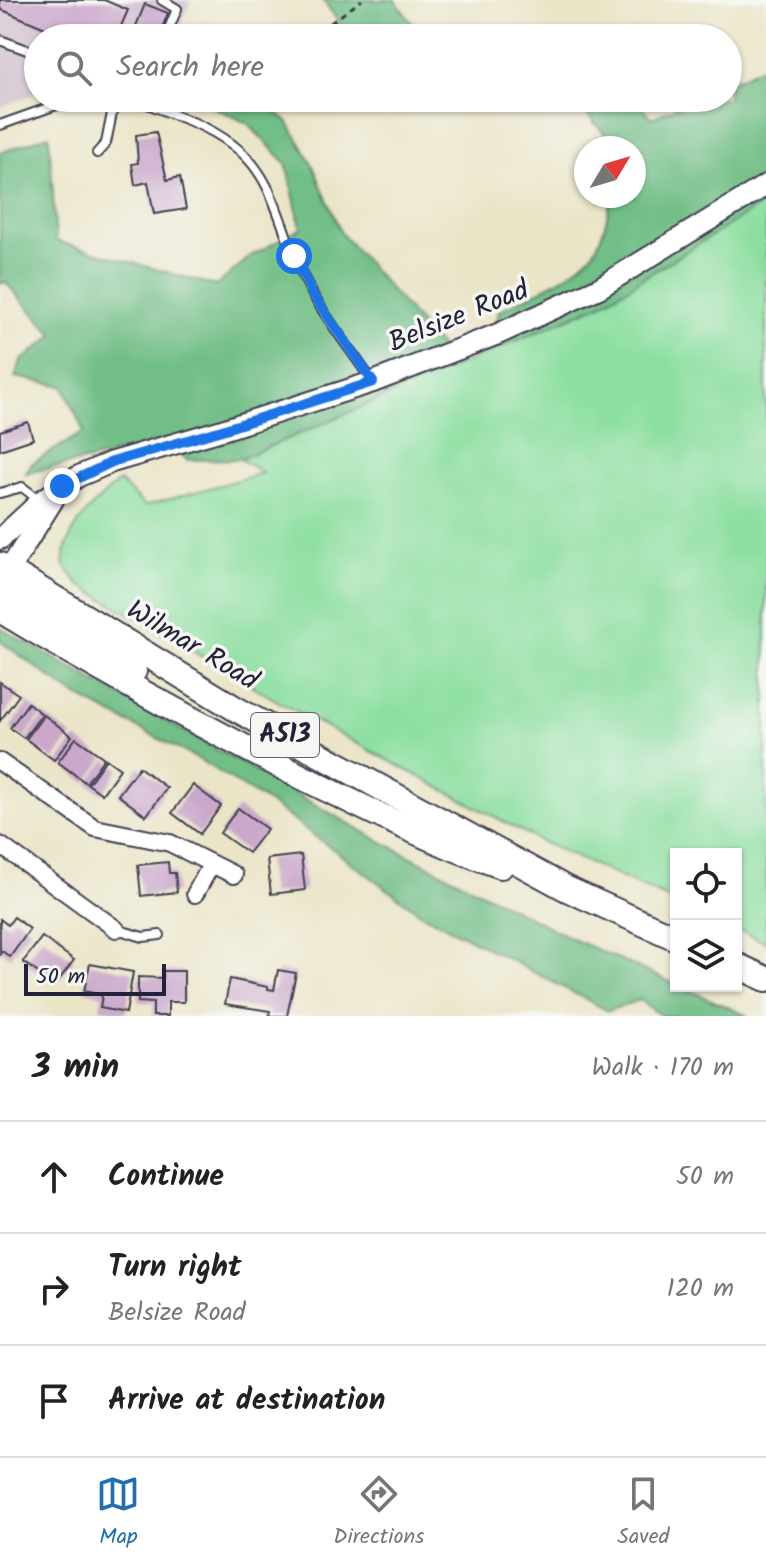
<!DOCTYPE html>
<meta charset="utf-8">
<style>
:root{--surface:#fff;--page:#f2f2f2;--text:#222;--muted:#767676;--line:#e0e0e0;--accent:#1f6fb2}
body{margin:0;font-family:Kalam,sans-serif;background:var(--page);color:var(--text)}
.controls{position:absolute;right:24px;bottom:24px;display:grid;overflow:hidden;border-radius:0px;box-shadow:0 2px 6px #0004}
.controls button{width:72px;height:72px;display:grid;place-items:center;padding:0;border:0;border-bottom:2px solid var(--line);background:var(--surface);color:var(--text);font:40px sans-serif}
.compass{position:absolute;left:574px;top:136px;width:72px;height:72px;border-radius:50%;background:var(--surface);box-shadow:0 2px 6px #0004;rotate:52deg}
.scale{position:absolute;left:24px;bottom:20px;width:142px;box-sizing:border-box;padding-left:8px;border:4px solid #22223b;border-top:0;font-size:22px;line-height:28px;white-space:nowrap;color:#22223b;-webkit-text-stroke:6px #f6f6f2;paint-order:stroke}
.stop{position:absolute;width:24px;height:24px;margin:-18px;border:6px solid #1a73e8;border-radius:50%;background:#fff}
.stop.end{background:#1a73e8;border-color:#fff;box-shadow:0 2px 8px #0008}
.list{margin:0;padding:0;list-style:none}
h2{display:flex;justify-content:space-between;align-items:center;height:104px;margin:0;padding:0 32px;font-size:34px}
h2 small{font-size:26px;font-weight:400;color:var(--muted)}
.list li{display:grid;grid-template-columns:52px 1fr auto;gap:24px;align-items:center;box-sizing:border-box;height:112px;padding:0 32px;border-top:2px solid var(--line)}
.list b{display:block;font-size:30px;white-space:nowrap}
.list p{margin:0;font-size:26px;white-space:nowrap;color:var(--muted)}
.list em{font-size:26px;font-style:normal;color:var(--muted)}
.icon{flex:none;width:44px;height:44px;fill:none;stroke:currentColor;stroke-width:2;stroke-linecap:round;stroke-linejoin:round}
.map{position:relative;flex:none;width:766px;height:1016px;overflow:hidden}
.search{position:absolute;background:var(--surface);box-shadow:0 2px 6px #0004;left:24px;right:24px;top:24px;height:88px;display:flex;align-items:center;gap:20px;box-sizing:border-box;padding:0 28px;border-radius:44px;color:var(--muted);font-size:30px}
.sheet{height:440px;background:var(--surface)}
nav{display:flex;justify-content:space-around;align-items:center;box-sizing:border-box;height:112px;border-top:2px solid var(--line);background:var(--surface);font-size:22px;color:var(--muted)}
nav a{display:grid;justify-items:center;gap:4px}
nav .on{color:var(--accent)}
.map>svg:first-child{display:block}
.industrial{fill:#cfbdce}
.green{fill:#8cdfa0;stroke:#57806e;stroke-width:2}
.forest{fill:#71be86;stroke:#4a7060;stroke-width:2}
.building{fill:#caa7cb}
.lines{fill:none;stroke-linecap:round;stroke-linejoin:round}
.service-casing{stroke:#403f50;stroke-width:12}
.minor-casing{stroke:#403f50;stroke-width:20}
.tertiary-casing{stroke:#403f50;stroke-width:24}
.primary-casing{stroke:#403f50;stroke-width:28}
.path{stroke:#403f50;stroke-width:3;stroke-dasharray:6 6;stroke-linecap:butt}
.service{stroke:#fff;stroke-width:8}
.minor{stroke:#fff;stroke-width:16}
.tertiary{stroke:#fff;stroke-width:20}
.primary{stroke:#fff;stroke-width:24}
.route{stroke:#1a73e8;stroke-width:10}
.labels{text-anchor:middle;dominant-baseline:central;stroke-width:7;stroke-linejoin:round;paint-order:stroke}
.shield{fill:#f6f6f2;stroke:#626272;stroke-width:2}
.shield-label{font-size:26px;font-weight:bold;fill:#22223b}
.street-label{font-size:28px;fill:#22223b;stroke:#f6f6f2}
</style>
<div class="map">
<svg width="766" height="1016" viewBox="0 0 766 1016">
<rect width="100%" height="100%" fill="#f6f6f2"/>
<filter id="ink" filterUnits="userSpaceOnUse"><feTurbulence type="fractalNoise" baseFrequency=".0125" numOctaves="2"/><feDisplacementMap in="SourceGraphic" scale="16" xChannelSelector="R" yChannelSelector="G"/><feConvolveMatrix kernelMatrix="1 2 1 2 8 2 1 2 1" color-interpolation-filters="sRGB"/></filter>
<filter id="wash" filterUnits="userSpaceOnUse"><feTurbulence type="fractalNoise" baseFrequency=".006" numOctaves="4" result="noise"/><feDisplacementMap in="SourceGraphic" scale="32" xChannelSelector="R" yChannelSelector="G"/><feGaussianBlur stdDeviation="1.8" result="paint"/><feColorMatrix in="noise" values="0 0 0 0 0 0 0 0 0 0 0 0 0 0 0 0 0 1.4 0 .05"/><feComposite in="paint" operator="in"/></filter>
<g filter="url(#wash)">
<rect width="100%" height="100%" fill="#ebe5c8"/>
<!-- industrial -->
<polygon class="industrial" points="0,0 191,0 176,38 38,38 38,92 0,108"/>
<!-- green -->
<path class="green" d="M766,202V942L736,929V854H676V902L540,841L281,703L78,584L63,563C69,523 91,507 119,481L145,506L263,473L240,459L601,304Z"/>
<!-- forest -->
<g class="forest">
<polygon points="323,0 395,0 410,21 432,38 350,38"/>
<path d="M766,65V202L601,304L488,353L499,311C525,297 572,277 591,255C603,240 608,215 611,196H634V148H608L605,134L579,105H398L393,98H632L652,118L696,98H728V83Z"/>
<polygon points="194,98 252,98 260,100 289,123 313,166 341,233 457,366 240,459 187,460 166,440 89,460 26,473 31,464 84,432 63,386 15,377 21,361 54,335 5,282 0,284 0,153 49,135 56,241 216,286 251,256 301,228 286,163 247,123"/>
<polygon points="0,628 382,842 577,941 748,1016 662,1016 639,1000 608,1011 420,913 275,807 198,759 73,694 0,641"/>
</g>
<g id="blocks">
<!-- building -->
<g class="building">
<polygon points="0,0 104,0 128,10 116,38 69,38 0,9"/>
<polygon points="145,4 168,13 158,38 131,38"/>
<polygon points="156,132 167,180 180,177 186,209 154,214 148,182 135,185 132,164 138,163 136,135"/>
<polygon points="28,422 33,439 0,450 0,431"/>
<polygon points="0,682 19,695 0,721"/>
<polygon points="28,703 42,714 24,738 10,728"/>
<polygon points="44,715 72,736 54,760 26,739"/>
<polygon points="76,738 104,758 86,783 58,762"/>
<polygon points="106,759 120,769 102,794 88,784"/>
<polygon points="139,767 167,788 146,816 118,795"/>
<polygon points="193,785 221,806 200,834 172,813"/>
<polygon points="238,808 267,829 248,853 220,833"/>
<polygon points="301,855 305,890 271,894 267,859"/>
<polygon points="168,862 169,873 175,873 177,892 141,896 138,865"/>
<polygon points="14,917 30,929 10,957 2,951 0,954 0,919 8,925"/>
<polygon points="42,937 74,960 55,985 23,962"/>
<polygon points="90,964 133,972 126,1013 100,1008 102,995 84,991"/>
<polygon points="278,970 296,973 287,1016 269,1016 270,1011 225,1004 230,979 268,987 268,989 274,990"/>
<polygon points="163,971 184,971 184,1002 168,1002 168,1016 153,1016 153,1003 138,1002 138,977 163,978"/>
</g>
</g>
</g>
<g filter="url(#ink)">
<use href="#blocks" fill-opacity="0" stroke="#403f50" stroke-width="2"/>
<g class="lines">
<!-- service casing -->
<g class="service-casing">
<g id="service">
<polyline points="162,0 177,9 165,38"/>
<polyline points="0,40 38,54"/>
<path d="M122,98C142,100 162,110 180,117C286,156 266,213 313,295C331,325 353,353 372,381"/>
<polyline points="0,125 76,98"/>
<polyline points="97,153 106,143 115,98"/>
<polyline points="0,493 22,487 41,501"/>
<polyline points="116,929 143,937 160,935"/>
</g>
</g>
<!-- minor casing -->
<g class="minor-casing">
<g id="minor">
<polyline points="0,762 95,828 170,843 234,875"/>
<polyline points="0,845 116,929"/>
<polyline points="195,894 211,865"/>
</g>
</g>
<!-- tertiary casing -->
<g class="tertiary-casing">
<g id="tertiary">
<polyline points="0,539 41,501 79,476 112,462 222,430 373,382 498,334 599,288 766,185"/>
<polyline points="0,576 9,570 53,500"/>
</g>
</g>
<!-- primary casing -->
<g class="primary-casing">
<g id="primary">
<polyline points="0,565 236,709 567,889 676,938"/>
<polyline points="0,587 55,618 134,671"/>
<path d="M0,610C96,668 194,722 294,773C362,807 429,841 501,866"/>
<polyline points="736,965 766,979"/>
</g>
</g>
<!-- path -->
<polyline class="path" points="285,38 332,22 362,0"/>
<!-- service -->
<use href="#service" class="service"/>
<!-- minor -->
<use href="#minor" class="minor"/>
<!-- tertiary -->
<use href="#tertiary" class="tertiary"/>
<!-- primary -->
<use href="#primary" class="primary"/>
</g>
</g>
<g class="lines" filter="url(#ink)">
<!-- route -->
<polyline class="route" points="62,486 112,462 222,430 373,382 313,295 294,256"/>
</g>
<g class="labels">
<!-- shield labels -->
<rect class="shield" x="251" y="713" width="68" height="44" rx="6"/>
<g class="shield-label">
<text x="285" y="735">A513</text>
</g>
<!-- street labels -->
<g class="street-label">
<text transform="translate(459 317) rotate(-22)">Belsize Road</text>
<text transform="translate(192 646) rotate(31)">Wilmar Road</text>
</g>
</g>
</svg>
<div class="controls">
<button><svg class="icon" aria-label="locate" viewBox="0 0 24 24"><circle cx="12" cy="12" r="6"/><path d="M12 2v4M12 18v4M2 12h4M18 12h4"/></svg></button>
<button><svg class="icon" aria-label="layers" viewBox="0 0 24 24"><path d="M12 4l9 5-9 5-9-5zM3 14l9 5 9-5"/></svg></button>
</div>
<svg class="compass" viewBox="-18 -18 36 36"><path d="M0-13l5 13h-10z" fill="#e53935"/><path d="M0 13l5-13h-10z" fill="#767676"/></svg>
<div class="scale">50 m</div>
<div class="stop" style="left:294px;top:256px"></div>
<div class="stop end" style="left:62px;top:486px"></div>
<div class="search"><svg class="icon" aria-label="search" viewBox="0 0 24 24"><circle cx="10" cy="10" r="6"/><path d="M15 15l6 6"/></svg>Search here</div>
</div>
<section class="sheet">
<h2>3 min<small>Walk · 170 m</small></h2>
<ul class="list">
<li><svg class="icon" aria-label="ahead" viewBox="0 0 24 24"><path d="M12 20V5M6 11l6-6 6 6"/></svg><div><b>Continue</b></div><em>50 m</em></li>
<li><svg class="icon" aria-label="right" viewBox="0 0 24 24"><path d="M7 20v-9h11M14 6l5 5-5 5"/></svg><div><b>Turn right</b><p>Belsize Road</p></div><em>120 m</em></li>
<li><svg class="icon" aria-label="arrive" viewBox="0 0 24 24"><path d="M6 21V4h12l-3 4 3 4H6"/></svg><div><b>Arrive at destination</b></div></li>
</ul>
</section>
<nav>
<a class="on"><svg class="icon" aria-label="map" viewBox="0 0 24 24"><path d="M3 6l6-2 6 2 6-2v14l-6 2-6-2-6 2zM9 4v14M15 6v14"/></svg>Map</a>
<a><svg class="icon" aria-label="directions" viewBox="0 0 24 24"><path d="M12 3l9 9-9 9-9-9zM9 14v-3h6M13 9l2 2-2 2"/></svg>Directions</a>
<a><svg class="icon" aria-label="saved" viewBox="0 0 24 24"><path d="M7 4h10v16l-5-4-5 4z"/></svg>Saved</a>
</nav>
